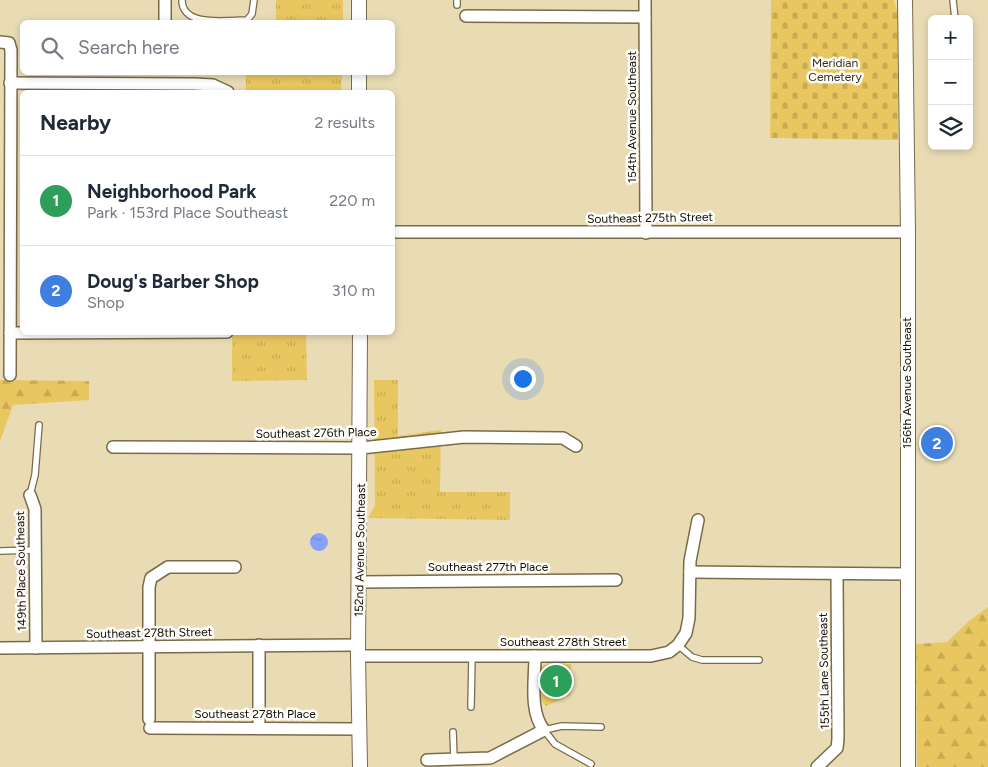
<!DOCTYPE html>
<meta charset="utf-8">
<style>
:root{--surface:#fff;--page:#f6f6f7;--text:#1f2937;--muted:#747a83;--line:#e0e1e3;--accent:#db2777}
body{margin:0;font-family:Figtree,sans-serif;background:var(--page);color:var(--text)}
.controls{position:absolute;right:15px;top:15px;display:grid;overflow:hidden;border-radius:8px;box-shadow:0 2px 8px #0003}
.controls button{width:45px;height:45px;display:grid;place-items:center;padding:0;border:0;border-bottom:1px solid var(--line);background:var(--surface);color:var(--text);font:25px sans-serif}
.you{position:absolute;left:522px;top:378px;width:18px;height:18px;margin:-12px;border:4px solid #fff;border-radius:50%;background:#1a73e8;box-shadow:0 0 0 8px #1a73e833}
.badge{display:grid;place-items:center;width:32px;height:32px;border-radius:50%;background:var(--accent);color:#fff;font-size:16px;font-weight:700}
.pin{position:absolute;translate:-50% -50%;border:2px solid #fff;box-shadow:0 1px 5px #0006}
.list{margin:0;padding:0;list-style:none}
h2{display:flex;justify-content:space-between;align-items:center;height:65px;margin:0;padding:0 20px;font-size:21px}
h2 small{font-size:16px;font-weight:400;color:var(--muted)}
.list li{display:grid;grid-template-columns:32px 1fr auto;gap:15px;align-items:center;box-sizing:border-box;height:90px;padding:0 20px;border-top:1px solid var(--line)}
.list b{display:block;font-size:19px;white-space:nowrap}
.list p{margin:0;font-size:16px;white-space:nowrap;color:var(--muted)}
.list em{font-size:16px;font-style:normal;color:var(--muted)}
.icon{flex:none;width:28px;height:28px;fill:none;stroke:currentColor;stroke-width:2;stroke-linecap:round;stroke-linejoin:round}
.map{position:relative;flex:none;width:988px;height:767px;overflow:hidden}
.search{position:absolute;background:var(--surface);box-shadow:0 2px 8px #0003;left:20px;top:20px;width:375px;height:55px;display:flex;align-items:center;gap:12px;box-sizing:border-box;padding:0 18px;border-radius:8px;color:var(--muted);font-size:19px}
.panel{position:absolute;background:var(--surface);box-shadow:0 2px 8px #0003;left:20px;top:90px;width:375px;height:245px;border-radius:8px}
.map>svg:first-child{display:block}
.grass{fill:url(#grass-tufts)}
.forest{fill:url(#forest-firs)}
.cemetery{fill:url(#cemetery-stones)}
.water{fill:url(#water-ripples)}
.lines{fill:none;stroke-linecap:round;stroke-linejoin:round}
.service-casing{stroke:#776b49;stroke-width:8}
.minor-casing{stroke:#776b49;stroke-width:14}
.tertiary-casing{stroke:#776b49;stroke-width:16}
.service{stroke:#fff;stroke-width:5.5}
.minor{stroke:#fff;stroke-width:11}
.tertiary{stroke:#fff;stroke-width:14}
.labels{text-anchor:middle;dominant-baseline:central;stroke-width:5;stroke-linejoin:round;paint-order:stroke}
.park-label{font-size:12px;fill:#352e1b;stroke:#fefdf9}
.street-label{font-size:12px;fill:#120d02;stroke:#fefdf9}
</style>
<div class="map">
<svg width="988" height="767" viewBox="0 0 988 767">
<defs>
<pattern id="grass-tufts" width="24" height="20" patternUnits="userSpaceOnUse" patternTransform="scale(1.25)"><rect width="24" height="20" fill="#e9c760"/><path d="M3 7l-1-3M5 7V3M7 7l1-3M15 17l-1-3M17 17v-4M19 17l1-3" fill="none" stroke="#c7aa52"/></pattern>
<pattern id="forest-firs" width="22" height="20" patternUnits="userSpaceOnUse" patternTransform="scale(1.25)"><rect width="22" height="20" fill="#e9c760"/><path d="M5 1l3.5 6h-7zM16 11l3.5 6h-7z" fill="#c7aa52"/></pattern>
<pattern id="cemetery-stones" width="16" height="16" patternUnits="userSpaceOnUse" patternTransform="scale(1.25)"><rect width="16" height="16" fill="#e9c760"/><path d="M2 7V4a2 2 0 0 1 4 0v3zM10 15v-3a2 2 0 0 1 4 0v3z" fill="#c7aa52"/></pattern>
<pattern id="water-ripples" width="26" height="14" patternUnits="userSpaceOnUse" patternTransform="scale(1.25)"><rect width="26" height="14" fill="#87a0fc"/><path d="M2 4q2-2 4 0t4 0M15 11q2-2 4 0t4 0" fill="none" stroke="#6d81ca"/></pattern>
</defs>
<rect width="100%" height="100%" fill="#e9dcb5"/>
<!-- grass -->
<g class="grass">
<rect x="276" y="0" width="67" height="22"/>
<polygon points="246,73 342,73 341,92 246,92"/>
<polygon points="232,333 341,333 306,334 307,380 232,381"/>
<polygon points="374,380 398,380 398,436 441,430 440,492 510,492 510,520 368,518 375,505"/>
<polygon points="550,664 571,664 571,695 546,706 541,700 541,666"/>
</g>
<!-- forest -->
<g class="forest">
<polygon points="0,380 89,381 89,400 13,405 0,441"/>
<polygon points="988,607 988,767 917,767 916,644 947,642 969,621"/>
</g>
<!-- cemetery -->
<polygon class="cemetery" points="771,0 894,0 899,17 898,140 770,138"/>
<!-- water -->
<circle class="water" cx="319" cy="542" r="9"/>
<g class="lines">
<!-- service casing -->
<g class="service-casing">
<g id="service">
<path d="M182,0C182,28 228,20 247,20L252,14L254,0"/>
<polyline points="457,0 457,5"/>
<polyline points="953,0 955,19"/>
<polyline points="30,495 35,475 39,425"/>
<polyline points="0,551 35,550"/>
<polyline points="678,645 692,657 702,660 759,660"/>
<polyline points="471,707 472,656"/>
<polyline points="453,732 454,759"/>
<polyline points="591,764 555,744 544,730 562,726 601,727"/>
</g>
</g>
<!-- minor casing -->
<g class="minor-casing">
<g id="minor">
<polyline points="645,0 646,233"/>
<polyline points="466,16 645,17"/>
<polyline points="165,22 165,0"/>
<polyline points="0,42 9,43 11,50 10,375"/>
<polyline points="10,83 195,84 213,85 228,92"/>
<polyline points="392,232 908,232"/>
<polyline points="10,333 227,332"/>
<polyline points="113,447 361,448 464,437 563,438 576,446"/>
<polyline points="30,495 35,509 36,648"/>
<polyline points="690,572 908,574"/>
<polyline points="360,582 616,580"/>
<polyline points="259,645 259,721"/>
<polyline points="0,648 358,645"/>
<polyline points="358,656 651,656 669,652 678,645 686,633 689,618 690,561 698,520"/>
<polyline points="149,719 149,587 151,578 168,567 235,567"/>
<polyline points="150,728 360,729"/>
<path d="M427,760L490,758L544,730C529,712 535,679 535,656"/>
<polyline points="817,767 837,748 838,739 837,574"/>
</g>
</g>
<!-- tertiary casing -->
<g class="tertiary-casing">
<g id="tertiary">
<polyline points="359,0 359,22"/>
<polyline points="905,0 908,232 908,767"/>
<polyline points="359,72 359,92"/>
<polyline points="360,767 358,656 360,332"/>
</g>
</g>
<!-- service -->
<use href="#service" class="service"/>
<!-- minor -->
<use href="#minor" class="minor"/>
<!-- tertiary -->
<use href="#tertiary" class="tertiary"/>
</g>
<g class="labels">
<!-- park labels -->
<g class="park-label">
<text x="835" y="63">Meridian<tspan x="835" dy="14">Cemetery</tspan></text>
</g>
<!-- street labels -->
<g class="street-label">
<text transform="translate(632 117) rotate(-90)">154th Avenue Southeast</text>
<text transform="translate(650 218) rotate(-1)">Southeast 275th Street</text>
<text transform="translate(907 383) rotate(-90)">156th Avenue Southeast</text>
<text transform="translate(316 433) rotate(-1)">Southeast 276th Place</text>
<text transform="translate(360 550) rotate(-89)">152nd Avenue Southeast</text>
<text x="488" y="567">Southeast 277th Place</text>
<text transform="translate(21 571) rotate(-91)">149th Place Southeast</text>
<text transform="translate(149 633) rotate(-1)">Southeast 278th Street</text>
<text x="563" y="642">Southeast 278th Street</text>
<text transform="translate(824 671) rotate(-91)">155th Lane Southeast</text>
<text x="255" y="714">Southeast 278th Place</text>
</g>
</g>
</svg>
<div class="controls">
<button>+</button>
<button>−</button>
<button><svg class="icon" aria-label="layers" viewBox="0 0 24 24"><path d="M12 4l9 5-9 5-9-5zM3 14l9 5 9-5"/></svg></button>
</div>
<div class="you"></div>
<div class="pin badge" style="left:556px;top:681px;background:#2e9e5b">1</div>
<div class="pin badge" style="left:937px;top:443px;background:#3f7fe0">2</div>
<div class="search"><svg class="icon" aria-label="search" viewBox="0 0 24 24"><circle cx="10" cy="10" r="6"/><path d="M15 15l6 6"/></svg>Search here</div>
<section class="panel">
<h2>Nearby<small>2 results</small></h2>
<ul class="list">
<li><span class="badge" style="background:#2e9e5b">1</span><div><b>Neighborhood Park</b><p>Park · 153rd Place Southeast</p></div><em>220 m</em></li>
<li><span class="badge" style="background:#3f7fe0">2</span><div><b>Doug's Barber Shop</b><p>Shop</p></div><em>310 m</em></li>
</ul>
</section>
</div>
